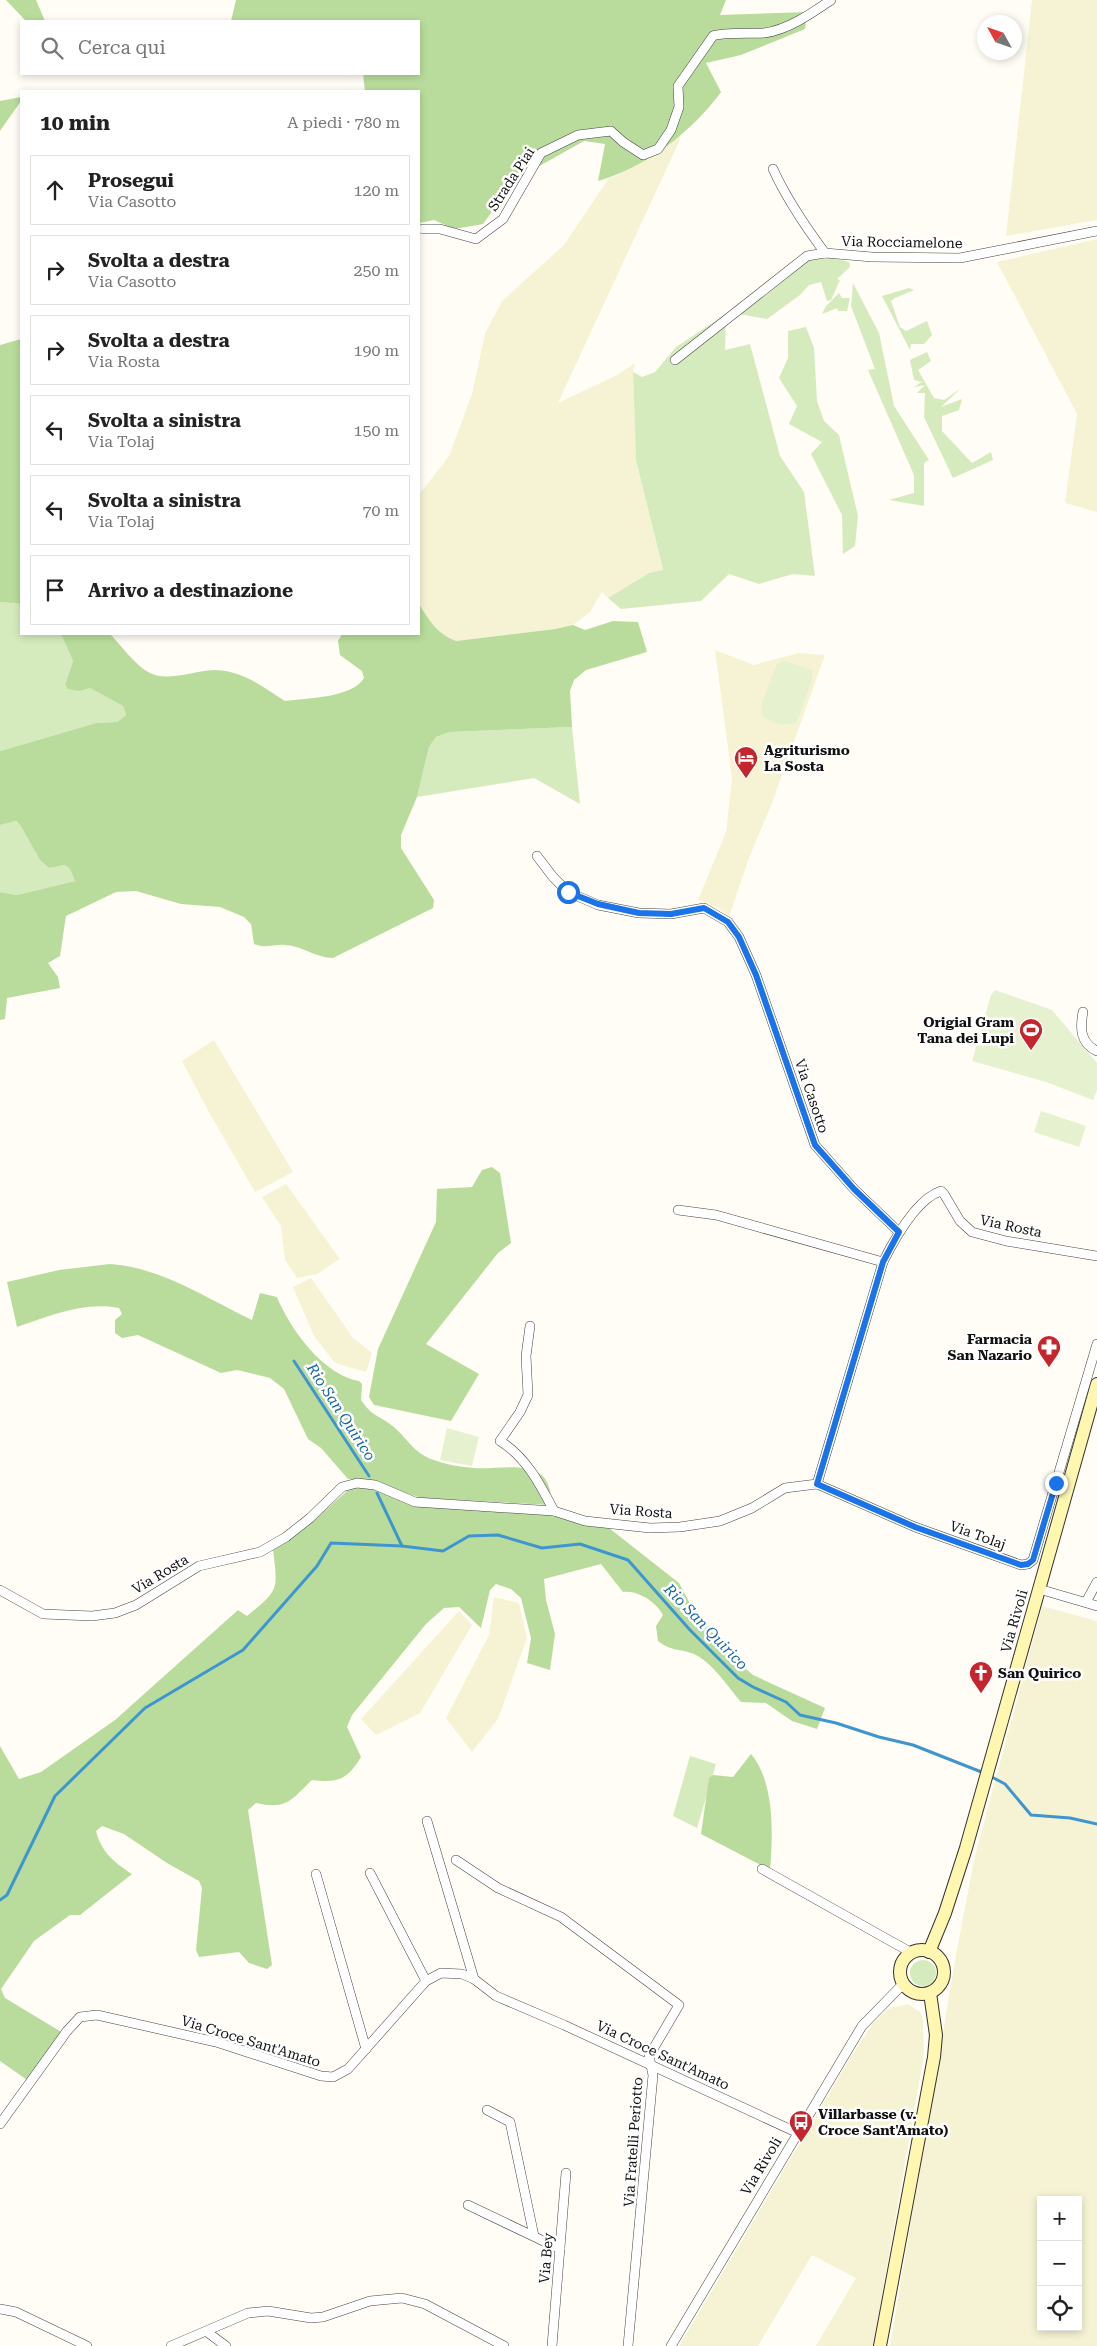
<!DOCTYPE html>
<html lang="it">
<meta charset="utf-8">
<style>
:root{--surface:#fff;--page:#f2f2f2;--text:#222;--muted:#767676;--line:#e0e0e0}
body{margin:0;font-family:"Roboto Serif",serif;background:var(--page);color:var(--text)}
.controls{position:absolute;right:15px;bottom:15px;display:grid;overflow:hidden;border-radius:0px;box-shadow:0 2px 8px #0003}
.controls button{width:45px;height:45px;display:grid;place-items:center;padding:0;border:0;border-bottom:1px solid var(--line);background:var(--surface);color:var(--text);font:25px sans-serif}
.compass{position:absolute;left:977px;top:15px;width:45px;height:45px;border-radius:50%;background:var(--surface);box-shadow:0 2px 8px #0003;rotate:310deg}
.stop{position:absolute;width:15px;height:15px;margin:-11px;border:4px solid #1a73e8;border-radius:50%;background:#fff}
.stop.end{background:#1a73e8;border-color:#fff;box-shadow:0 1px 5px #0008}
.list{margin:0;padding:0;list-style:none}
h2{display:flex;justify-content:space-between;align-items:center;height:65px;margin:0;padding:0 20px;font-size:21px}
h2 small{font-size:16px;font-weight:400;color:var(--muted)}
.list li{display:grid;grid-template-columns:32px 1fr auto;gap:15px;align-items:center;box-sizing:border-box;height:70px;margin:0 10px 10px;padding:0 10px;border:1px solid var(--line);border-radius:0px}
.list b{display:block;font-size:19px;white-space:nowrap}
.list p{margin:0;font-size:16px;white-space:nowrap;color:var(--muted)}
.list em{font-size:16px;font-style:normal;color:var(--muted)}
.icon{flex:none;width:28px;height:28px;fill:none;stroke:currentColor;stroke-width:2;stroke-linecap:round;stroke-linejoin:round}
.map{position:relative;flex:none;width:1097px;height:2346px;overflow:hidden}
.search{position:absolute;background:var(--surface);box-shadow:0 2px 8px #0003;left:20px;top:20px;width:400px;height:55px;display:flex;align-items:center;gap:12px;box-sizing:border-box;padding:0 18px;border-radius:0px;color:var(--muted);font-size:19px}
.panel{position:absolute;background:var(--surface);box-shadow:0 2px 8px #0003;left:20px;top:90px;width:400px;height:545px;border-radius:0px}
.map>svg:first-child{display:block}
.farmland{fill:#f6f3d4;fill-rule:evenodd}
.green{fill:#d5ebbd}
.forest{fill:#b9dc9c}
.pitch{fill:#e6f2cf}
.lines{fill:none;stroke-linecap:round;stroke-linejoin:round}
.stream{stroke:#3f96cf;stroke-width:3}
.street-casing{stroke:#444;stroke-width:10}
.secondary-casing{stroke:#333;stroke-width:14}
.street{stroke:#fff;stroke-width:9}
.secondary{stroke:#fff6b0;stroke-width:12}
.route{stroke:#1a73e8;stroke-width:6}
.labels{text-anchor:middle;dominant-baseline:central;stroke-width:5;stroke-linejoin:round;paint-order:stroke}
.street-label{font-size:14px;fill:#111;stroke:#fff}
.poi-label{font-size:14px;font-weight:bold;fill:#111;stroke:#fff;text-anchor:start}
.water-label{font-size:15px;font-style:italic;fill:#1768a6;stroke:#fff}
</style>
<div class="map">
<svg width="1097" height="2346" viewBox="0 0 1097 2346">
<rect width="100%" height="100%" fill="#fffdf5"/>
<!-- farmland -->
<g class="farmland">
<polygon points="1032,0 1097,0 1097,220 1006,236"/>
<polygon points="681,133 679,142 558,403 617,375 635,363 633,372 636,460 663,571 649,573 608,598 602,592 590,612 573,625 555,629 456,641 444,636 431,623 419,604 419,495 449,456 472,394 485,334 502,301 564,245 609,178 618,175 659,151"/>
<polygon points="1097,239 1097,512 1065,503 1077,414 997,262"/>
<polygon points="715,650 754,665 799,653 825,655 772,803 749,858 729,917 719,908 698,900 726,832 732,778"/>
<polygon points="214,1040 293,1172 255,1192 210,1114 182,1061"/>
<polygon points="286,1184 340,1259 317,1274 297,1278 285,1260 281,1226 262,1197"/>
<polygon points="311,1278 353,1338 372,1353 366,1372 335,1363 314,1336 293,1287"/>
<polygon points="494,1597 519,1603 527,1638 498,1719 472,1752 446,1718 489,1635"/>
<path d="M1042,1606L1097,1621V2346H890L956,1955L974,1860ZM1041,2200H1078V2327H1041Z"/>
<polygon points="459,1611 472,1625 420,1713 376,1735 361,1719"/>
<polygon points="908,2004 920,2012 923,2019 924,2054 873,2346 816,2346 856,2278 812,2255 758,2346 679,2346 852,2055 874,2022 888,2009"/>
</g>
<!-- green -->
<g class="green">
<polygon points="832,258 849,262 850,267 837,279 840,280 831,300 827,301 821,282 809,285 800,295 767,319 739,314 808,260"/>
<polygon points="853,283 879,333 894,406 929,460 924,463 924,506 889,500 914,493 914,475 868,370 875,369 851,306"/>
<polygon points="909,288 914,290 895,298 891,301 900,327 906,331 927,321 932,335 924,344 911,344 910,350 882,296"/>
<polygon points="839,293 842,298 850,298 847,311 838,311 837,308 822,314 826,306"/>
<polygon points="726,314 725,350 750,344 780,456 804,492 815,576 793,574 759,584 729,574 701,601 621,609 608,598 649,573 663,570 636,460 633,372 642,377 655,372 676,347"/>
<polygon points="806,327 814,348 817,401 824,421 839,435 858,516 855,546 843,554 842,515 811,454 822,442 789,424 797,406 779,378 788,358 788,331"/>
<polygon points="927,352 931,361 918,370 934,398 944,400 960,389 941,407 962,399 959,410 942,416 942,431 972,463 991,452 993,460 953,478 924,417 925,393 917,393 925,385 914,387 922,382 914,380 910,360"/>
<polygon points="0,602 21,604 21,634 61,634 73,661 65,685 80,691 90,688 123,706 126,715 117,722 96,723 0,751"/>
<polygon points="572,727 580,804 534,778 417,797 429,747 436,737 450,732"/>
<polygon points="15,821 20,825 40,860 49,868 65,865 70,869 75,881 17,895 0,892 0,825"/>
<polygon points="690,1756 716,1764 697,1828 673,1816"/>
<circle cx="923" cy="1973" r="13"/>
</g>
<!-- forest -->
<g class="forest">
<polygon points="6,0 36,0 45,21 26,21"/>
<path d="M236,0H726L720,15L807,12L805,29L741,55L706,63L721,92C693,131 645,168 598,181L605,144L584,141L527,173L498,203L483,224L454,229L434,220L419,223V91H365L363,74H419V21H231Z"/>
<polygon points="21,97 21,101 0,131 0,101"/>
<polygon points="21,339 21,604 0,602 0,345"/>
<path d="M419,604C429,620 437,634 456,641L555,629L573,625L585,630L613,621L638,622L647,652L586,670L574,680L570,691L572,727L450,732L436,737L429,747L417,797L401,835V848L434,900L433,908L333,958C316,958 303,946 285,945C273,944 266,949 254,944L251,924L244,917L220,907L181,904L136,891L116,892L66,916L60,956L48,963L58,977L60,988L7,998L5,1019L0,1020V892L17,895L75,881L70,869L65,865L49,868L40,860L20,825L16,821L0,825V751L96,723L117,722L126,715L123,706L90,688L80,691L68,689L65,685L73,661L61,634H110C121,645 134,664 148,672C166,683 195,670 216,670C243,671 263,687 285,701C306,698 353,698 364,678L362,671L340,655L338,641L342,634H419Z"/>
<polygon points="492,1167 500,1173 511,1243 498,1253 426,1344 479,1374 451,1421 374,1405 369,1397 378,1349 436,1222 437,1189 472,1187 482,1170"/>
<path d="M110,1264C160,1267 208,1299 252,1320L260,1293L277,1297C290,1329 323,1375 359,1381L362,1384L361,1400C372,1416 376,1414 390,1424C408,1437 412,1454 437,1461C448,1465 463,1467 474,1468C498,1470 541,1458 549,1487C551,1494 552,1498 550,1505L421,1498L367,1480L348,1479L321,1448L308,1439L284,1389L270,1378L237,1370L221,1373L138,1335L122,1338L115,1333V1320L122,1314L119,1308C84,1301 49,1316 17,1327L7,1282L59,1270Z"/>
<path d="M359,1485L371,1487L413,1503L551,1513L609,1528L679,1583L694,1611L737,1661L753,1675L825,1708L817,1729L792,1721L766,1703L741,1702C728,1687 713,1663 694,1654C679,1648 672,1652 658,1641L656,1626L663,1615C656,1602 638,1590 623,1592L601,1564L544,1579L546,1600L555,1634L550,1670L527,1663L531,1638L521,1598L511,1589L496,1584L490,1590L481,1628L459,1607L444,1608L426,1624L352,1715L347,1727L361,1757C347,1780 338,1783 312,1780C291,1800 287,1810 256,1803L248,1810L272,1965L267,1969L249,1963L239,1952L199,1957L196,1950L202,1888L199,1881L167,1863L124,1834L102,1826L96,1831C101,1852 115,1863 132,1874L80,1915H70L34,1941L1,1989L5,1998L63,2033L30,2082L0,2061V1746L19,1779L41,1772L115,1720L238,1610L247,1616C279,1590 278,1590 273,1550L310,1524L347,1491Z"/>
<path d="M751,1754C775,1782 773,1836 770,1870L701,1834L709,1778L713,1775L733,1777Z"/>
</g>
<!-- pitch -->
<g class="pitch">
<path d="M785,661L812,670L813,677L797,722C784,727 772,725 762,715L761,705L777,664L779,662Z"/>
<polygon points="995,990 1052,1010 1097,1063 1097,1090 1093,1100 1046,1082 972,1061 991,995"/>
<polygon points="1041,1111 1086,1126 1079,1147 1034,1132"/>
<polygon points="447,1428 479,1437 472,1466 440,1460"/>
</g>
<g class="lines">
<!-- stream -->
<g class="stream">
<polyline points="294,1361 369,1476"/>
<polyline points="377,1493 402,1546 443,1551 469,1536 498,1535 542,1548 580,1544 628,1560 690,1630 738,1678 753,1687 786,1702 800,1715 836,1723 879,1737 913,1745 984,1773"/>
<polyline points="990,1776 1005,1784 1031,1815 1070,1818 1097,1824"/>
<polyline points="0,1900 7,1895 55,1796 145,1708 243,1650 317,1566 331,1543 402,1546"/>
</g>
<!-- street casing -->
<g class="street-casing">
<g id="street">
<path d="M773,169C787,200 805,226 825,253"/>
<path d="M423,229H440L476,239L503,219L541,153L578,135L611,131L623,142L643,155L658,149L671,130L679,107L678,86L713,36C723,32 751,34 764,33C788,30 812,13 831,0"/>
<polyline points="675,360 807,256 825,253 872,257 960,258 1097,231"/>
<polyline points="537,856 553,877 568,892 598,905 639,913 671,914 704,908 728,922 739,937 756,975 815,1145 854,1189 899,1232"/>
<path d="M1083,1012C1080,1028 1080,1043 1097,1051"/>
<polyline points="678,1210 716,1215 883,1262"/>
<path d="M530,1326L526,1356L528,1395L520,1412L500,1441C526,1457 540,1484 554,1511"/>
<path d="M817,1484L883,1262C894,1240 916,1199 941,1191L944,1194L960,1221L972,1232L1006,1241L1097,1256"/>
<polyline points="817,1484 915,1527 1021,1565 1028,1564 1033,1560 1097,1344"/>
<polyline points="1039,1589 1097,1606"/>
<polyline points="0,1590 43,1614 92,1616 115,1613 136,1605 199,1566 260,1552 286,1537 310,1518 342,1487 357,1483 375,1485 415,1502 554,1511 585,1521 650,1528 680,1527 720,1521 752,1508 785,1488 817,1484"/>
<polyline points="1086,1602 1097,1582"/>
<polyline points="427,1821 474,1979"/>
<polyline points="456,1860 498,1888 561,1917 679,2005 649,2056 653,2075 628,2346"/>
<polyline points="762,1869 912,1953"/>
<polyline points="370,1873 426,1981"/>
<polyline points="316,1874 366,2049"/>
<polyline points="487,2110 510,2122 534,2236"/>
<polyline points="0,2124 67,2031 80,2017 97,2015 216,2042 321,2076 333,2077 348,2069 426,1981 441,1973 462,1974 474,1979 496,1996 564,2025 798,2133"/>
<polyline points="468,2205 560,2249"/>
<polyline points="0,2309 16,2312 87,2346"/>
<polyline points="207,2332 226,2346"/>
<polyline points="171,2346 248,2313 268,2311 311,2318 323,2317 370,2301 402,2298 425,2304 504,2346"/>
<polyline points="552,2346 566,2173"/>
<polyline points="671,2346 862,2026 903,1984"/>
</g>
</g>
<!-- secondary casing -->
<g class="secondary-casing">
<g id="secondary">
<circle cx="922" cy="1972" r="22"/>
<polyline points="929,1952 945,1913 966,1848 1097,1384"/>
<polyline points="880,2346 934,2057 936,2035 930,1993"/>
</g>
</g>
<!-- street -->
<use href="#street" class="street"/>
<!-- secondary -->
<use href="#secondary" class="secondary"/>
</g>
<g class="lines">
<!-- route -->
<polyline class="route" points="568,892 598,904 639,913 671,914 704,908 728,922 739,937 756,975 815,1145 854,1189 899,1232 883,1262 817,1484 915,1527 1021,1565 1028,1564 1033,1560 1056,1483"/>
</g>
<!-- icons -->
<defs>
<g id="hotel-pin" transform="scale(1.25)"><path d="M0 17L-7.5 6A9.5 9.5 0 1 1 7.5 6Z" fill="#c4262e" stroke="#fff"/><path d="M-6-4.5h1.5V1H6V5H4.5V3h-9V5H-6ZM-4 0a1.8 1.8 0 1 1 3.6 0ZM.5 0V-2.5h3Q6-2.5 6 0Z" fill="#fff"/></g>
<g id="stadium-pin" transform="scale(1.25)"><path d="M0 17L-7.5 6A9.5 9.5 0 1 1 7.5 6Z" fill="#c4262e" stroke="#fff"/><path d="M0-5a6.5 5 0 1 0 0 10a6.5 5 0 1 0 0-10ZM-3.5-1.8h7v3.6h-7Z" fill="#fff"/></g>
<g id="pharmacy-pin" transform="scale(1.25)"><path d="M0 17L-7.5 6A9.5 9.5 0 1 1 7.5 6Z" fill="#c4262e" stroke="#fff"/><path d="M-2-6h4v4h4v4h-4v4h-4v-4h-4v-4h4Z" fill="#fff"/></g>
<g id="church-pin" transform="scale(1.25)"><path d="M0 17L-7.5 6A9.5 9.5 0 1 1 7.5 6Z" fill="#c4262e" stroke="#fff"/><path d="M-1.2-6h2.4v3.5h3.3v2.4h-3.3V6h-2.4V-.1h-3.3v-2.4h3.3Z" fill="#fff"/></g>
<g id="bus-pin" transform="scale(1.25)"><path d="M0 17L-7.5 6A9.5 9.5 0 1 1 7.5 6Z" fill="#c4262e" stroke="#fff"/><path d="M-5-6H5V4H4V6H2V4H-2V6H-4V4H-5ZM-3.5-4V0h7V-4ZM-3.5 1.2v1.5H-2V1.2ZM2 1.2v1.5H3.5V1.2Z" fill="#fff"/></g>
</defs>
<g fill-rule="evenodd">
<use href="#hotel-pin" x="746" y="758"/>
<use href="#stadium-pin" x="1031" y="1030"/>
<use href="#pharmacy-pin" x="1049" y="1347"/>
<use href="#church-pin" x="981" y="1673"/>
<use href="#bus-pin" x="801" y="2122"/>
</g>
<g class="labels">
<!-- street labels -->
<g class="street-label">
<text transform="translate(511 179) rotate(-57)">Strada Piai</text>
<text transform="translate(902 242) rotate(1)">Via Rocciamelone</text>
<text transform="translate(812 1096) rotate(71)">Via Casotto</text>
<text transform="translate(1011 1226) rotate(12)">Via Rosta</text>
<text transform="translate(641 1511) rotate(4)">Via Rosta</text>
<text transform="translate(978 1535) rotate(20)">Via Tolaj</text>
<text transform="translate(160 1574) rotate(-31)">Via Rosta</text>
<text transform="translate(1014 1621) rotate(-74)">Via Rivoli</text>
<text transform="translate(251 2041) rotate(17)">Via Croce Sant'Amato</text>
<text transform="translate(663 2055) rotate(25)">Via Croce Sant'Amato</text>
<text transform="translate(633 2142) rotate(-86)">Via Fratelli Periotto</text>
<text transform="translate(761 2166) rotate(-59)">Via Rivoli</text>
<text transform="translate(546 2258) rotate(-85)">Via Bey</text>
</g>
<!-- poi labels -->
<g class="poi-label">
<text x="764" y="750">Agriturismo<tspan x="764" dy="16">La Sosta</tspan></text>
<text x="1014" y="1022" text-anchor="end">Origial Gram<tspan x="1014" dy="16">Tana dei Lupi</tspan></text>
<text x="1032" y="1339" text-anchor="end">Farmacia<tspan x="1032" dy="16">San Nazario</tspan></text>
<text x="998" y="1673">San Quirico</text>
<text x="818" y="2114">Villarbasse (v.<tspan x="818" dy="16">Croce Sant'Amato)</tspan></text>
</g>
<!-- water labels -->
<g class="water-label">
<text transform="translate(341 1412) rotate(57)">Rio San Quirico</text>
<text transform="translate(706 1627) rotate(46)">Rio San Quirico</text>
</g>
</g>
</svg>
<div class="controls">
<button>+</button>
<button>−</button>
<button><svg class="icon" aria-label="locate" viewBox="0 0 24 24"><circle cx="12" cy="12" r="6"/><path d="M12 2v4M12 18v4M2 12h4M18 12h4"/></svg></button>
</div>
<svg class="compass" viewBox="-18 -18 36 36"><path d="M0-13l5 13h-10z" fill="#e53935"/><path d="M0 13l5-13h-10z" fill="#767676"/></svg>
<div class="stop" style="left:568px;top:892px"></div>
<div class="stop end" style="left:1056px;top:1483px"></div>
<div class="search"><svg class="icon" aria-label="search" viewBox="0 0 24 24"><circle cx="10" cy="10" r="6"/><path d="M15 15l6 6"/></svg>Cerca qui</div>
<section class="panel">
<h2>10 min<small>A piedi · 780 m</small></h2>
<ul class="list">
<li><svg class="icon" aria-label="ahead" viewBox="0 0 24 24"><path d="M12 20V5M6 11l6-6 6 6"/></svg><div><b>Prosegui</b><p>Via Casotto</p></div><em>120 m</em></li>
<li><svg class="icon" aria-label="right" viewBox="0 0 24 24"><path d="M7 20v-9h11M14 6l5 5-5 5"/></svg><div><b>Svolta a destra</b><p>Via Casotto</p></div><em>250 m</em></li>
<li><svg class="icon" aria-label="right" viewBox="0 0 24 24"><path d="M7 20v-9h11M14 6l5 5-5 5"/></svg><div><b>Svolta a destra</b><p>Via Rosta</p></div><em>190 m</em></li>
<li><svg class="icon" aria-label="left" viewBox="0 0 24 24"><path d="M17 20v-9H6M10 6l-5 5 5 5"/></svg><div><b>Svolta a sinistra</b><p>Via Tolaj</p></div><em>150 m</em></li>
<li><svg class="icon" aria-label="left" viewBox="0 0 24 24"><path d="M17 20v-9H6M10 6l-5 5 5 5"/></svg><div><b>Svolta a sinistra</b><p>Via Tolaj</p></div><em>70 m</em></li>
<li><svg class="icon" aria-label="arrive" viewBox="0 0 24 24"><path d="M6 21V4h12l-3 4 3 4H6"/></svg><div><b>Arrivo a destinazione</b></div></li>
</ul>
</section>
</div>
